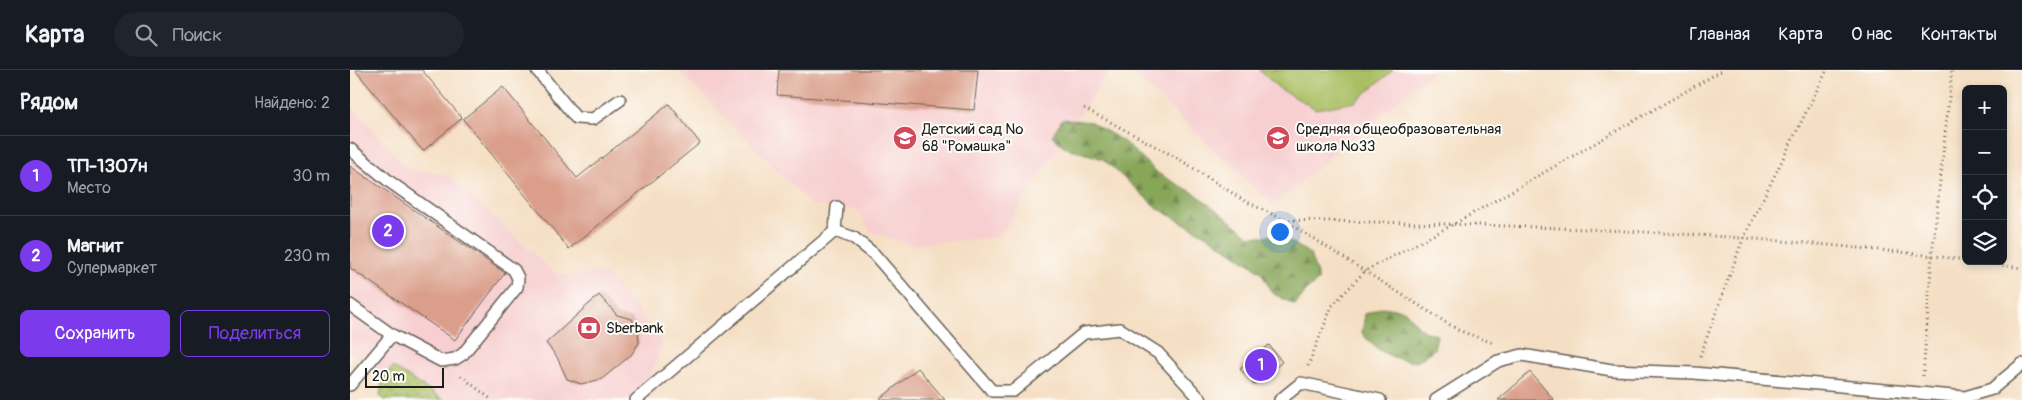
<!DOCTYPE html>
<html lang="ru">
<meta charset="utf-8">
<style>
:root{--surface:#171b24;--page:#20242c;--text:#f1f3f6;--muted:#9ea1a6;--line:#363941;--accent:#7c3aed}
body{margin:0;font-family:Pangolin,sans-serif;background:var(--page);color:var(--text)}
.controls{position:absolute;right:15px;top:15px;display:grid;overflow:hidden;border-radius:8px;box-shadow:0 2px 8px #0003}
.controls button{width:45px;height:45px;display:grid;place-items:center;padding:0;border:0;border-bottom:1px solid var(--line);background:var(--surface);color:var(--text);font:25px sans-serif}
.scale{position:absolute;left:15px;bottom:12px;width:79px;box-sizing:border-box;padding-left:5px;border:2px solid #1c1c1c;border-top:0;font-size:14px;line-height:18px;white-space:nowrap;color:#1c1c1c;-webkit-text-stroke:4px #fdfcf7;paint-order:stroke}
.you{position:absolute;left:929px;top:161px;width:18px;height:18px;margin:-12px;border:4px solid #fff;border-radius:50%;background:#1a73e8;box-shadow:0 0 0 8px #1a73e833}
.badge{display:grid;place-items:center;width:32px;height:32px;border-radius:50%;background:var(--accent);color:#fff;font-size:16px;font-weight:700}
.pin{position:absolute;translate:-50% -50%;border:2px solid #fff;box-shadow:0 1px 5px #0006}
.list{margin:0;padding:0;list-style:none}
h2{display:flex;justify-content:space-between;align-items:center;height:65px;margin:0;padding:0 20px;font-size:21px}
h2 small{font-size:16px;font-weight:400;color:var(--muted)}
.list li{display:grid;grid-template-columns:32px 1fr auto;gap:15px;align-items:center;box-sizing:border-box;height:80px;padding:0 20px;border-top:1px solid var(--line)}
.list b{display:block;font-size:19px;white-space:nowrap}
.list p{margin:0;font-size:16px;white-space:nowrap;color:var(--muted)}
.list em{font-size:16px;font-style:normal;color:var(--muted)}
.actions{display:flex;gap:10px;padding:15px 20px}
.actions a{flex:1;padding:11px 0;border:1px solid var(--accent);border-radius:8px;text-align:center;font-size:18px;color:var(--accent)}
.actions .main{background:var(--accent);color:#fff}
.icon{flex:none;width:28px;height:28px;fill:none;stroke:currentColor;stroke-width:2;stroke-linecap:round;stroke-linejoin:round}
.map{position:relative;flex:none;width:1672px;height:330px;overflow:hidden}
header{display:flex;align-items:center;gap:30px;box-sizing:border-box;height:70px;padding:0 25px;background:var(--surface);border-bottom:1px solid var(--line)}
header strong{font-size:24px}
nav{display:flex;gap:28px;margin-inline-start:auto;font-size:18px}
.search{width:350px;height:45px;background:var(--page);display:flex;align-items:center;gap:12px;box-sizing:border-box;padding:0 18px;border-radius:28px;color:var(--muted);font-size:19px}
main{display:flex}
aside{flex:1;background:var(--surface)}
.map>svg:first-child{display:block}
.built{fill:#f7cfd0}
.grass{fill:url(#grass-dots);stroke:#636e40}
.forest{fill:url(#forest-firs);stroke:#52613a}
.pitch{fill:#aabf63;stroke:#636e40}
.building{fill:#da9e8a}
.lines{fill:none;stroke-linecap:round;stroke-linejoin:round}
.service-casing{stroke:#686057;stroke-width:14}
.path{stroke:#686057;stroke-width:3;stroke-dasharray:1 4;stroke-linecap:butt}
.service{stroke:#fff;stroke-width:11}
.labels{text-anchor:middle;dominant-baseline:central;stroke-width:4;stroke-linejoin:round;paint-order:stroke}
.poi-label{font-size:15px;fill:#1c1c1c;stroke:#fdfcf7;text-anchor:start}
</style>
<header>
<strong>Карта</strong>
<div class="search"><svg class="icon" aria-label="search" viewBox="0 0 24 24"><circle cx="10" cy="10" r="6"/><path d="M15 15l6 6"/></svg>Поиск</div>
<nav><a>Главная</a><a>Карта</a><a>О нас</a><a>Контакты</a></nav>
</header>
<main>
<aside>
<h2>Рядом<small>Найдено: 2</small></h2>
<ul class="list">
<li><span class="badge">1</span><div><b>ТП-1307н</b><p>Место</p></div><em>30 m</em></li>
<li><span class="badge">2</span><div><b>Магнит</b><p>Супермаркет</p></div><em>230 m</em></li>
</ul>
<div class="actions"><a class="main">Сохранить</a><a>Поделиться</a></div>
</aside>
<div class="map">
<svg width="1672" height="330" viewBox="0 0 1672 330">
<defs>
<pattern id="grass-dots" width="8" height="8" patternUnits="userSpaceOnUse" patternTransform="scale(1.25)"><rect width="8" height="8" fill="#aabf63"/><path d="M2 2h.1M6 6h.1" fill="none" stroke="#8a9a51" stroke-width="1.8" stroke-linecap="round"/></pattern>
<pattern id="forest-firs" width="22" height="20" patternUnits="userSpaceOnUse" patternTransform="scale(1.25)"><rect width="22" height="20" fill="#87a659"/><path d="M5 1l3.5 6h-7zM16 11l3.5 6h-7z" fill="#6e8649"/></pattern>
</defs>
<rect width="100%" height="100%" fill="#fdfcf7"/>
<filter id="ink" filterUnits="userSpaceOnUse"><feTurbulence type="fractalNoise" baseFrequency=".02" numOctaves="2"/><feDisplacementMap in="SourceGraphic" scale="10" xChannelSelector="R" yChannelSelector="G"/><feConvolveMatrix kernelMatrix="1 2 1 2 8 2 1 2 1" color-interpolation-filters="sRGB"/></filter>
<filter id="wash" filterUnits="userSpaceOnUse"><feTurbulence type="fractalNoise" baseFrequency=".0096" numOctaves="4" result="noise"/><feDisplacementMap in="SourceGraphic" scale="20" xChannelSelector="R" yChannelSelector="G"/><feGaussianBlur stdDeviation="1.12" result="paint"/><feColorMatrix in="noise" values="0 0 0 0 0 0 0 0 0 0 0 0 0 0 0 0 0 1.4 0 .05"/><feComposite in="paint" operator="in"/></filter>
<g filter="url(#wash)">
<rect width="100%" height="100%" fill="#f5dfc4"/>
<!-- built -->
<g class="built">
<polygon points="328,0 759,0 649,167 560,175 521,162 508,140 461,135"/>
<polygon points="780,0 1085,0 923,135"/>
<polygon points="0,34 57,99 98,105 207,205 257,203 312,272 292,330 69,330 0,281"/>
</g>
<!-- grass -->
<polygon class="grass" points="43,297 94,330 35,330 30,326 33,307"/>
<!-- forest -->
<g class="forest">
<polygon points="712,49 741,52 773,71 809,104 846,124 900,166 932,166 960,184 969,210 957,220 945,235 922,223 911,202 864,170 807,138 753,89 716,78 702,66"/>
<path d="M1032,237L1054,240L1073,261L1087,265L1084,279L1067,292C1044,290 1026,282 1012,263L1015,244Z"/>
</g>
<!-- pitch -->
<polygon class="pitch" points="909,0 1043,0 1005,32 966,39 930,19"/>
<g id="blocks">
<!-- building -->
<g class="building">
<polygon points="5,0 72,0 112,48 73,81"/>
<polygon points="429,0 628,0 624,40 427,25"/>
<polygon points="153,17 227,108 319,34 350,73 219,179 113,49"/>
<polygon points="0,96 155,203 105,270 0,198"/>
<polygon points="249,225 267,245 282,249 288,262 289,273 281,285 252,309 231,314 217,309 207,287 196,273"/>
<polygon points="919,275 932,292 904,315 890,299"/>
<polygon points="568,298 595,330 529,330"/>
<polygon points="1180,302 1204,330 1148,330"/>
</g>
</g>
</g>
<g filter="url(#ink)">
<use href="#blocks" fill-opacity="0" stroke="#686057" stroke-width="1"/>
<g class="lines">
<!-- service casing -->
<g class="service-casing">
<g id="service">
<polyline points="187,0 226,48 243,49 270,30"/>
<polyline points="0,79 40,112 164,200 168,208 167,217 113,284 105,289 91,291 42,265 0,235"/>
<polyline points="485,161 487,137"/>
<polyline points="0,315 42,265"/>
<polyline points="286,330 485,161 504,168 524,184 642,321 663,321 734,263 770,259 808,283 851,330"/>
<polyline points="930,330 951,313 1030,330"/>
<polyline points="1086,330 1148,291 1172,285 1262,300 1344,303 1615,327 1642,319 1672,294"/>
</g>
</g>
<!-- path -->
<g class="path">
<polyline points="734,38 829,89 893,130 934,150 1108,260 1143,273"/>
<path d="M934,150C1161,155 1390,161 1616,190"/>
<polyline points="1623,191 1672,198"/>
<polyline points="1350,286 1393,169 1477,0"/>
<polyline points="958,296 982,236 1015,201 1104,154 1373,0"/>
<polyline points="111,306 142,330"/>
<polyline points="1573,306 1582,186 1602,0"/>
</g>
<!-- service -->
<use href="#service" class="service"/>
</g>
</g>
<!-- icons -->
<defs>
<g id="school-disc" transform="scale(1.25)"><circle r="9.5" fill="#d1495b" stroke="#fdfcf7"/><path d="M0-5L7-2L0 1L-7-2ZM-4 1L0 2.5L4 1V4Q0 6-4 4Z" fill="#fff"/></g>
<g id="bank-disc" transform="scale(1.25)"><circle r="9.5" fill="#d1495b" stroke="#fdfcf7"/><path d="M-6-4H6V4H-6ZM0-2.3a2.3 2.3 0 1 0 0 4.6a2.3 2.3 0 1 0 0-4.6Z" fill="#fff"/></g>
</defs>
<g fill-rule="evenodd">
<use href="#school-disc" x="555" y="68"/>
<use href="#school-disc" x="928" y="68"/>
<use href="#bank-disc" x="239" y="258"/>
</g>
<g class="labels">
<!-- poi labels -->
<g class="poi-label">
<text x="572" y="59">Детский сад №<tspan x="572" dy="17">68 "Ромашка"</tspan></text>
<text x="946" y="59">Средняя общеобразовательная<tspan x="946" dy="17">школа №33</tspan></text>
<text x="256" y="258">Sberbank</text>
</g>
</g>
</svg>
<div class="controls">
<button>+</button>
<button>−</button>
<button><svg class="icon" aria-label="locate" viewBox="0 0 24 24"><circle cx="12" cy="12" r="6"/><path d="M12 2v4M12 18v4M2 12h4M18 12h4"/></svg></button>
<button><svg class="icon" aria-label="layers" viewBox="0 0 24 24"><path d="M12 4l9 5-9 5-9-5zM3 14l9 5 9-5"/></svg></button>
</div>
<div class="scale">20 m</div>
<div class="you"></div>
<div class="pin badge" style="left:911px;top:295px">1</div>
<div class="pin badge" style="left:38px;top:161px">2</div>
</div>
</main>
